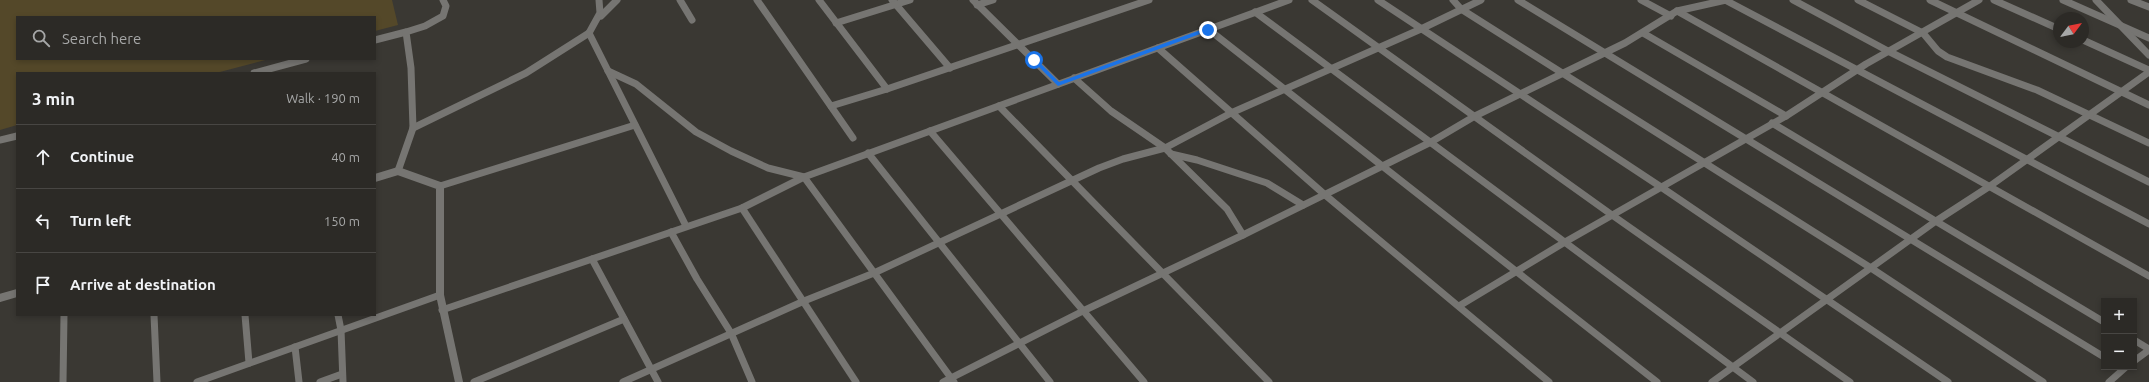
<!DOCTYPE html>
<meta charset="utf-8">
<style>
:root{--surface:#2c2a26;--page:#383632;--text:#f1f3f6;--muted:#a6a7a7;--line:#484643}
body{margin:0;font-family:Ubuntu,sans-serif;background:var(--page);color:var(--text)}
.controls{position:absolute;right:12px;bottom:12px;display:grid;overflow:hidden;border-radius:0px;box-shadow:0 2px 6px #0003}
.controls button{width:36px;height:36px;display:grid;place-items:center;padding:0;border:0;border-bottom:1px solid var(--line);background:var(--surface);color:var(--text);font:20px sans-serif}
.compass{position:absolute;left:2053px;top:12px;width:36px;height:36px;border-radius:50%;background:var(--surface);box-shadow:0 2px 6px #0003;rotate:58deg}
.stop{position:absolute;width:12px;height:12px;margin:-9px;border:3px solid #1a73e8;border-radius:50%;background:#fff}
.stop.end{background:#1a73e8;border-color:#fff;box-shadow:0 1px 4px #0008}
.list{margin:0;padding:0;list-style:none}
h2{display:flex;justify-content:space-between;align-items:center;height:52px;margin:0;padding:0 16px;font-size:17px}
h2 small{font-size:13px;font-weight:400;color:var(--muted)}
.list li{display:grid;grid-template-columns:26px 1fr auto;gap:12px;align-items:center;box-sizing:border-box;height:64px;padding:0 16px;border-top:1px solid var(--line)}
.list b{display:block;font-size:15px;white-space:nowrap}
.list em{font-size:13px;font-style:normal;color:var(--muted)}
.icon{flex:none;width:22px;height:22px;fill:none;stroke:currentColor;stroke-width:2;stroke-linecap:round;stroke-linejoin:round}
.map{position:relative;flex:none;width:2149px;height:382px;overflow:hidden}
.search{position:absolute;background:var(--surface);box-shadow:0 2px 6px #0003;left:16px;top:16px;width:360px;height:44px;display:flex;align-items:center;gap:10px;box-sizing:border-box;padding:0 14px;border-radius:0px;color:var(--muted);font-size:15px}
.panel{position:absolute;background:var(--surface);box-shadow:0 2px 6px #0003;left:16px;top:72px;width:360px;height:244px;border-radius:0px}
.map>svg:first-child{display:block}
.green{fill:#544829}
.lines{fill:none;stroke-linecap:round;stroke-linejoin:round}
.minor{stroke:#767572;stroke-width:7}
.tertiary{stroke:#767572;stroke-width:8}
.route{fill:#1a73e8}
</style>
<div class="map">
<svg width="2149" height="382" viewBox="0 0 2149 382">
<rect width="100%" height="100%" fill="#3a3833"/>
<!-- green -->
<polygon class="green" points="0,0 392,0 398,25 375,31 375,17 17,17 17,59 269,59 216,73 17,73 17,125 0,130"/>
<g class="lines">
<!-- minor -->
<g class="minor">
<polyline points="599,0 600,13 589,33 686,226"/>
<polyline points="680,0 692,20"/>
<polyline points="757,0 853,138"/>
<polyline points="819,0 887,89"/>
<polyline points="892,0 950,68"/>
<polyline points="973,0 1058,84"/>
<polyline points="1312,0 1612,215 1850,382"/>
<polyline points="1378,0 1661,187 1948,382"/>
<polyline points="1453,0 1461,9 1871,268 2043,382"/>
<polyline points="1518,0 2104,357"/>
<polyline points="1641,0 1671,16"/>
<polyline points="1725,0 2149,224"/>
<polyline points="1793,0 1888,51 2149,182"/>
<polyline points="1858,0 1923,33 1938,51 1947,57 2037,90 2149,143"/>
<polyline points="1930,0 2149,105"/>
<polyline points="1994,0 2059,29"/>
<polyline points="2063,0 2149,38"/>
<polyline points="2096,0 2149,55"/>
<polyline points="2131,0 2149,7"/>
<polyline points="977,5 993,0"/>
<polyline points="1677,11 2149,276"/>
<polyline points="1255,12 1753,382"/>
<polyline points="601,16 617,0"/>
<polyline points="836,23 910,0"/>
<polyline points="1208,29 1657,382"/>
<polyline points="1643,33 1786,116"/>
<polyline points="375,40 406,32"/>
<polyline points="2083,40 2149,70"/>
<polyline points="1158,48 1324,194 1549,382"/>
<polyline points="608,71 636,84 696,132 731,151 768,168 804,177 954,382"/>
<polyline points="254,73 306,59"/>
<polyline points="1074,78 1111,111 1165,148 1227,209 1243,235"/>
<polyline points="831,106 887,89 1149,0"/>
<polyline points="999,106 1269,382"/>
<polyline points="1772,123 2104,322"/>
<polyline points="413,128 526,73 589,33"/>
<polyline points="930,131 1144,382"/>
<polyline points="0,140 17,136"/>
<polyline points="868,153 1050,382"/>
<polyline points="1171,154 1197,160 1267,183 1303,205"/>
<polyline points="398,171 413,128 411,68 406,32 425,26 443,16 446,6 443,0"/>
<polyline points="440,186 635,125"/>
<polyline points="742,208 856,382"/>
<polyline points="671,232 697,279 731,333 752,382"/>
<polyline points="592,259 658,382"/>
<polyline points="1459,306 1565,242 1786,116 1866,64 1979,0"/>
<polyline points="442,310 742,208 804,177 1289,0"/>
<polyline points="154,315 157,382"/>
<polyline points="245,315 249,363"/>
<polyline points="338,315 341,330 343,382"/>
<polyline points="2134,340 2149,349"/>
<polyline points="295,347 299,382"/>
<polyline points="2134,361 2149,350"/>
<polyline points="63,382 64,315"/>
<polyline points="197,382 440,295"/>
<polyline points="320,382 342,374"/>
<polyline points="474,382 624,319"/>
<polyline points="623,382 804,301 874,273 1099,168 1123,159 1165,148 1231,113 1421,29 1481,0"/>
<polyline points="943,382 1083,311 1243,235 1431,142 1475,116 1625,43 1677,11 1726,0"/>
<polyline points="1712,382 1936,221 1990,186 2149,72"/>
<polyline points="2109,382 2126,367"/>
</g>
<!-- tertiary -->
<g class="tertiary">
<polyline points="375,178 398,171 440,186 440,295 459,382"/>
<polyline points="0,298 17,293"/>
</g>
</g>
<!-- route -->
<polygon class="route" points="1206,28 1211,30 1058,86 1032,60 1036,59 1059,82"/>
</svg>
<div class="controls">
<button>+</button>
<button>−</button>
</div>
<svg class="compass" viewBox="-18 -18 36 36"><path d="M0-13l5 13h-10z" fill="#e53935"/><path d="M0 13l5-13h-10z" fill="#a6a7a7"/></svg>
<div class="stop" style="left:1034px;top:60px"></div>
<div class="stop end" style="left:1208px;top:30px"></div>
<div class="search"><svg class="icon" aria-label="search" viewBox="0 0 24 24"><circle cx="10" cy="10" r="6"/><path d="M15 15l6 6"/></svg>Search here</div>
<section class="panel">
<h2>3 min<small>Walk · 190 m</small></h2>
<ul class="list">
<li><svg class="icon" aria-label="ahead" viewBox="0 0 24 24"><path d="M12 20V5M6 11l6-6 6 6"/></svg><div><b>Continue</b></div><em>40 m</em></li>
<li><svg class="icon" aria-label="left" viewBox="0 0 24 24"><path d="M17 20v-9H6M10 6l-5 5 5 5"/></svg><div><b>Turn left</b></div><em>150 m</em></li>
<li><svg class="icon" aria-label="arrive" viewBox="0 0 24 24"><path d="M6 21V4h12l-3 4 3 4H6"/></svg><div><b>Arrive at destination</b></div></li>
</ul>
</section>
</div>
